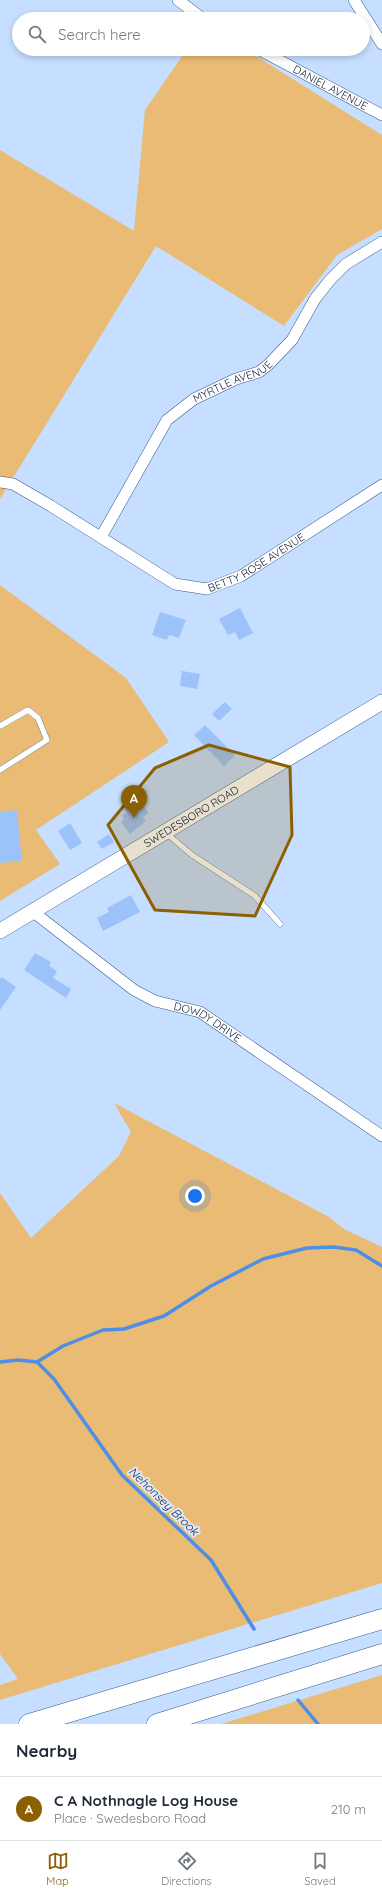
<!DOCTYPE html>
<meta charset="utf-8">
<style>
:root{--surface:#fff;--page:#f2f2f3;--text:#1f2937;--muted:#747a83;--line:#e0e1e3;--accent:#8b5f02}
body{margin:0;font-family:Quicksand,sans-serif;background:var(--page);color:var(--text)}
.you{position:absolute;left:195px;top:1196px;width:14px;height:14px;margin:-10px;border:3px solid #fff;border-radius:50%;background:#1a73e8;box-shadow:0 0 0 6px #1a73e833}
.badge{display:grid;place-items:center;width:26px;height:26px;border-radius:50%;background:var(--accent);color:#fff;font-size:13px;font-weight:700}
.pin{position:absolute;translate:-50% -33px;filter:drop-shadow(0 1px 2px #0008)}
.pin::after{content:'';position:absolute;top:21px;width:14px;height:12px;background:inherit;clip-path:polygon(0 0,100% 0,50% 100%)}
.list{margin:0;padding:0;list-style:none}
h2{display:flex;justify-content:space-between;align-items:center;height:52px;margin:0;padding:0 16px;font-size:17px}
h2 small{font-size:13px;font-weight:400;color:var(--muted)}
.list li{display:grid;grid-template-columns:26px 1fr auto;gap:12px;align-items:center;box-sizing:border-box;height:64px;padding:0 16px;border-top:1px solid var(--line)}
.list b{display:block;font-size:15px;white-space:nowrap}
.list p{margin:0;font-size:13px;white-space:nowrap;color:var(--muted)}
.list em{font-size:13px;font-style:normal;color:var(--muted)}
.icon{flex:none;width:22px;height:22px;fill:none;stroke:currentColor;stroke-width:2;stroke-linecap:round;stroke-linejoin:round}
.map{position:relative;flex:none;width:382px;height:1724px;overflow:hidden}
.search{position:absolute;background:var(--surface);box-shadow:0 2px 6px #0003;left:12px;right:12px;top:12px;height:44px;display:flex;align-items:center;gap:10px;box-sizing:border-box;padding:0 14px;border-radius:22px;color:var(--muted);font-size:15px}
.sheet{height:116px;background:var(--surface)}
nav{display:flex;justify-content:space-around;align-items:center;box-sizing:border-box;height:56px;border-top:1px solid var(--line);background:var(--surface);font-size:11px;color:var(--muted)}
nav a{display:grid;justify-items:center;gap:2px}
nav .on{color:var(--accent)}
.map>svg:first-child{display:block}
.green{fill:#eabb74}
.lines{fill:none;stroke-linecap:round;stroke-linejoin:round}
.stream{stroke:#4d8ee7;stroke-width:3.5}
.building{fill:#9cc3f9}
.service-casing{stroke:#375a89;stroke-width:6}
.minor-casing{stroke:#375a89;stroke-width:12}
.secondary-casing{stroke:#375a89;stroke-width:16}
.motorway-casing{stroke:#375a89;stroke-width:21}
.service{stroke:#fff;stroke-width:5.5}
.minor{stroke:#fff;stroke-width:11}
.secondary{stroke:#fff;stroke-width:15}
.motorway{stroke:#fff;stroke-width:20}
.marked{fill:#8b5f02;fill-opacity:0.2;stroke:#8b5f02;stroke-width:3;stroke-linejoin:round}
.labels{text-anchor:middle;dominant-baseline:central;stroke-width:4;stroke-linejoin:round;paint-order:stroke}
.street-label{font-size:11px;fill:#142236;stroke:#e1e9f5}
.water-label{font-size:12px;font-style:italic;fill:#102a4c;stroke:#e1e9f5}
</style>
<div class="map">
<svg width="382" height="1724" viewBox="0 0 382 1724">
<rect width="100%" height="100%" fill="#c6deff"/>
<!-- green -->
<g class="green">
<polygon points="187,49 245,49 382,135 382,229 337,255 284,326 156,246 0,499 0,150 134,231 145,110"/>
<polygon points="0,585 126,678 169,742 36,830 60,864 0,901"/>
<polygon points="114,1103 329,1217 344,1229 382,1247 382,1583 0,1700 0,1685 18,1679 0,1654 0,1193 31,1238 119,1156 131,1132"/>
<polygon points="382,1675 382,1724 221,1724"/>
</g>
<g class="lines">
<!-- stream -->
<g class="stream">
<polyline points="0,1362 18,1360 37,1362 54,1379 122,1475 211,1560 254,1629"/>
<polyline points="37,1362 63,1346 103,1330 124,1329 164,1316 211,1286 263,1259 307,1248 333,1247 356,1250 382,1266"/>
<polyline points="298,1700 318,1724"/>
</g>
</g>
<!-- building -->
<g class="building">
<polygon points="240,608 253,633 239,640 235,632 228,635 219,619"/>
<polygon points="160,612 186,620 179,638 169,635 167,640 152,635"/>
<polygon points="182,671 200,674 197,689 180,686"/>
<polygon points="225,702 232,709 219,721 212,714"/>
<polygon points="205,725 235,755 224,766 194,735"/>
<polygon points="134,803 138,808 142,805 149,813 143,817 146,821 130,834 121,822 124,819 122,816 127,812 125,810"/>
<polygon points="17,810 22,861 0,863 0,812"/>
<polygon points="70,823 82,843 70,850 58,831"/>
<polygon points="109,834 114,842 102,849 97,842"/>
<polygon points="131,895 140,912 103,931 97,918 109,912 107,908"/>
<polygon points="35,953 51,962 49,966 57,971 53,978 71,989 66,998 24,970"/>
<polygon points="2,977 16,987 0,1010 0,979"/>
</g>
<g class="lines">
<!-- service casing -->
<g class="service-casing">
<g id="service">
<polyline points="0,726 28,710 38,718 47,740 0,770"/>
<polyline points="166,833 192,855 255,896 280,924"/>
</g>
</g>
<!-- minor casing -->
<g class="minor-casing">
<g id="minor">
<polyline points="178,0 203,19"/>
<polyline points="354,0 382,44"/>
<path id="s1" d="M258,49L382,115"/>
<path id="s2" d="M0,482L13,484L51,506L175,584L207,589L241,576L382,485"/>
<path id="s3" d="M101,537L167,420L194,399L236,379L259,372L268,365L292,340L315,299L330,280L346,264L382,242"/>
<path id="s4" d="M32,911L134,990L155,1001L200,1012L382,1136"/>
</g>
</g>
<!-- secondary casing -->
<g class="secondary-casing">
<g id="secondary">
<path id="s5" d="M0,931L382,702"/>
</g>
</g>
<!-- motorway casing -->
<g class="motorway-casing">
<g id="motorway">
<polyline points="29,1724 382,1619"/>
<polyline points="157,1724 382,1654"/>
</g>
</g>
<!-- service -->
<use href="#service" class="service"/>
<!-- minor -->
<use href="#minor" class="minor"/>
<!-- secondary -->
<use href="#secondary" class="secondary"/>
<!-- motorway -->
<use href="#motorway" class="motorway"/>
</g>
<!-- marked area -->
<path class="marked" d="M209,745L290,767L292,835L255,916L155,910L108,825L155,768Z"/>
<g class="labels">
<!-- street labels -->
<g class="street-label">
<text stroke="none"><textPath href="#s1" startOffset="82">DANIEL AVENUE</textPath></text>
<text stroke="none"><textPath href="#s3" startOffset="211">MYRTLE AVENUE</textPath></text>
<text stroke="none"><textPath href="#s2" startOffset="292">BETTY ROSE AVENUE</textPath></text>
<text stroke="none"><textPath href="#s5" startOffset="223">SWEDESBORO ROAD</textPath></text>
<text stroke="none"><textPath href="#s4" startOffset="210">DOWDY DRIVE</textPath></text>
</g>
<!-- water labels -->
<g class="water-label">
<text transform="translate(164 1501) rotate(44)">Nehonsey Brook</text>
</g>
</g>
</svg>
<div class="you"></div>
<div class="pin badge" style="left:134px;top:818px">A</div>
<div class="search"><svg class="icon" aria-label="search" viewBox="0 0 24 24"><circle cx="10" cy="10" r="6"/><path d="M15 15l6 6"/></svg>Search here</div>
</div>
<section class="sheet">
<h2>Nearby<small></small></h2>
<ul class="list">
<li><span class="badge">A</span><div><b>C A Nothnagle Log House</b><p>Place · Swedesboro Road</p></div><em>210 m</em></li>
</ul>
</section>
<nav>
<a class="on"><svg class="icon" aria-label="map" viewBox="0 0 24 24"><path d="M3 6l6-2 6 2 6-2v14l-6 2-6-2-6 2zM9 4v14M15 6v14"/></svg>Map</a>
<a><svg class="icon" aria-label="directions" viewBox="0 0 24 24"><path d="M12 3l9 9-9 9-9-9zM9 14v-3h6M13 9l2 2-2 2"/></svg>Directions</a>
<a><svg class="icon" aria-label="saved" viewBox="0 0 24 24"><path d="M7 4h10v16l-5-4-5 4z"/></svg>Saved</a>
</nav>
